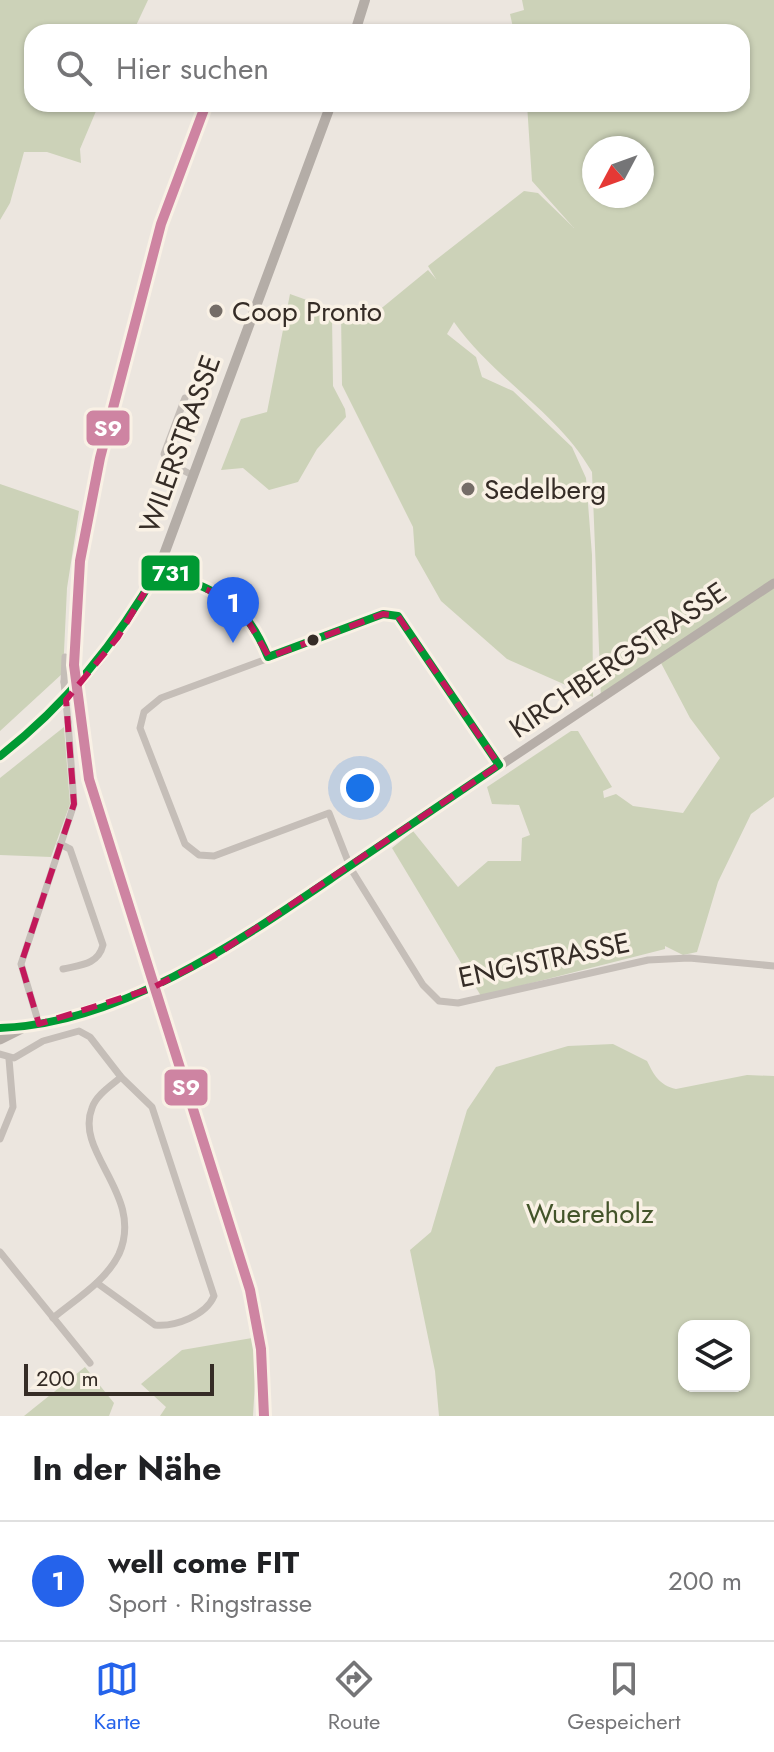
<!DOCTYPE html>
<html lang="de">
<meta charset="utf-8">
<style>
:root{--surface:#fff;--page:#f2f2f2;--text:#202124;--muted:#757577;--line:#e0e0e0;--accent:#2563eb}
body{margin:0;font-family:Jost,sans-serif;background:var(--page);color:var(--text)}
.controls{position:absolute;right:24px;bottom:24px;display:grid;overflow:hidden;border-radius:16px;box-shadow:0 2px 6px #0004}
.controls button{width:72px;height:72px;display:grid;place-items:center;padding:0;border:0;border-bottom:2px solid var(--line);background:var(--surface);color:var(--text);font:40px sans-serif}
.compass{position:absolute;left:582px;top:136px;width:72px;height:72px;border-radius:50%;background:var(--surface);box-shadow:0 2px 6px #0004;rotate:229deg}
.scale{position:absolute;left:24px;bottom:20px;width:190px;box-sizing:border-box;padding-left:8px;border:4px solid #352c26;border-top:0;font-size:22px;line-height:28px;white-space:nowrap;color:#352c26;-webkit-text-stroke:6px #f9f1e5;paint-order:stroke}
.you{position:absolute;left:360px;top:788px;width:28px;height:28px;margin:-20px;border:6px solid #fff;border-radius:50%;background:#1a73e8;box-shadow:0 0 0 12px #1a73e833}
.badge{display:grid;place-items:center;width:52px;height:52px;border-radius:50%;background:var(--accent);color:#fff;font-size:26px;font-weight:700}
.pin{position:absolute;translate:-50% -66px;filter:drop-shadow(0 2px 4px #0008)}
.pin::after{content:'';position:absolute;top:42px;width:28px;height:24px;background:inherit;clip-path:polygon(0 0,100% 0,50% 100%)}
.list{margin:0;padding:0;list-style:none}
h2{display:flex;justify-content:space-between;align-items:center;height:104px;margin:0;padding:0 32px;font-size:34px}
h2 small{font-size:26px;font-weight:400;color:var(--muted)}
.list li{display:grid;grid-template-columns:52px 1fr auto;gap:24px;align-items:center;box-sizing:border-box;height:120px;padding:0 32px;border-top:2px solid var(--line)}
.list b{display:block;font-size:30px;white-space:nowrap}
.list p{margin:0;font-size:26px;white-space:nowrap;color:var(--muted)}
.list em{font-size:26px;font-style:normal;color:var(--muted)}
.icon{flex:none;width:44px;height:44px;fill:none;stroke:currentColor;stroke-width:2;stroke-linecap:round;stroke-linejoin:round}
.map{position:relative;flex:none;width:774px;height:1416px;overflow:hidden}
.search{position:absolute;background:var(--surface);box-shadow:0 2px 6px #0004;left:24px;right:24px;top:24px;height:88px;display:flex;align-items:center;gap:20px;box-sizing:border-box;padding:0 28px;border-radius:24px;color:var(--muted);font-size:30px}
.sheet{height:224px;background:var(--surface)}
nav{display:flex;justify-content:space-around;align-items:center;box-sizing:border-box;height:112px;border-top:2px solid var(--line);background:var(--surface);font-size:22px;color:var(--muted)}
nav a{display:grid;justify-items:center;gap:4px}
nav .on{color:var(--accent)}
.map>svg:first-child{display:block}
.green{fill:#ccd2b8;fill-rule:evenodd}
.lines{fill:none;stroke-linecap:round;stroke-linejoin:round}
.minor{stroke:#c5beb8;stroke-width:7}
.secondary{stroke:#b6aea8;stroke-width:9}
.primary{stroke:#b4ada7;stroke-width:10}
.minor-bridge{stroke:#c5beb8;stroke-width:7}
.bus-1-casing{stroke:#f9f1e5;stroke-width:14}
.bus-1{stroke:#093;stroke-width:8}
.rail-1-casing{stroke:#f9f1e5;stroke-width:16}
.rail-1{stroke:#ce84a2;stroke-width:10}
.marked{fill:none;stroke:#c2185b;stroke-width:6;stroke-dasharray:16 10;stroke-linejoin:round}
.poi-dot{fill:#756d67;stroke:#f9f1e5;stroke-width:3}
.bus-dot{fill:#352c26;stroke:#f9f1e5;stroke-width:3}
.labels{text-anchor:middle;dominant-baseline:central;stroke-width:7;stroke-linejoin:round;paint-order:stroke}
.poi-label{font-size:28px;fill:#352c26;stroke:#f9f1e5;text-anchor:start}
.street-label{font-size:28px;fill:#352c26;stroke:#f9f1e5}
.park-label{font-size:28px;fill:#43542a;stroke:#f9f1e5}
.line-badge{stroke:#f9f1e5;stroke-width:3}
.badge-label{font-size:22px;text-anchor:middle;font-weight:bold;fill:#fff}
</style>
<div class="map">
<svg width="774" height="1416" viewBox="0 0 774 1416">
<rect width="100%" height="100%" fill="#ece6df"/>
<!-- green -->
<g class="green">
<polygon points="0,0 148,0 133,32 32,32 32,104 99,104 80,149 81,163 47,152 24,152 10,203 0,220"/>
<path d="M522,0H774V797L751,814L718,882L697,952L683,955L665,946V949L481,996L392,848L413,831L458,887L488,861H521L522,838L530,835L519,805L492,804L487,787L571,731H578L612,787L603,791L604,798L616,794L633,806L683,813L720,758L690,718L661,663L601,699L592,472C557,411 494,379 454,322L447,334L476,357L482,377L513,391L572,447L586,478L592,555L593,697L507,659L441,601L415,555L413,527L342,385L341,312L372,316L428,270L436,279L428,266L524,191L538,193L574,228L532,181L527,104H742V32H514L510,14L524,10ZM594,148H642V196H594Z"/>
<polygon points="290,294 329,308 332,315 333,386 345,409 346,417 317,449 298,482 269,490 243,468 221,470 241,419 267,412"/>
<polygon points="0,484 79,511 67,588 63,673 0,731"/>
<polygon points="64,727 70,804 51,857 0,855 0,778"/>
<path d="M613,1044L647,1061C654,1075 659,1085 676,1089L747,1075L774,1076V1416H439L435,1371L410,1250L431,1232L467,1110L496,1067L568,1046ZM684,1326H744V1386H684Z"/>
<polygon points="252,1338 256,1364 253,1416 160,1416 166,1407 141,1384 182,1350"/>
<polygon points="85,1367 114,1403 109,1416 24,1416"/>
</g>
<g class="lines">
<!-- minor -->
<g class="minor">
<polyline points="185,398 164,454 173,465 194,476"/>
<path d="M159,568C217,597 244,589 268,657"/>
<polyline points="64,682 65,657"/>
<polyline points="499,765 403,621 391,613 161,698 144,712 140,728 185,844 199,855 214,856 329,813 351,869 423,985 439,1001 458,1003 648,960 689,958 774,966"/>
<path d="M60,844L70,849L103,945C98,965 80,965 63,969"/>
<polyline points="39,1024 21,964 74,804 68,722"/>
<path d="M0,1054L14,1058L43,1041L79,1031L90,1037L121,1077L152,1107L214,1296C206,1315 176,1327 155,1325L97,1283"/>
<polyline points="0,1139 13,1107 9,1059"/>
<polyline points="0,1252 90,1363"/>
<path d="M53,1318C76,1299 106,1281 119,1254C145,1195 74,1153 92,1108C96,1095 112,1085 121,1077"/>
</g>
<!-- secondary -->
<g class="secondary">
<path d="M0,1028C53,1035 168,981 216,955L774,583"/>
<polyline points="0,1040 22,1029"/>
</g>
<!-- primary -->
<g class="primary">
<polyline points="355,32 365,0"/>
<path d="M0,756C69,706 119,642 159,568L331,104"/>
</g>
<!-- minor-bridge -->
<polyline class="minor-bridge" points="64,682 68,722"/>
<!-- bus-1 casing -->
<g class="bus-1-casing">
<path id="bus-1" d="M0,756C67,704 117,642 159,568C216,594 242,594 268,657L383,614L398,616L499,765C445,801 392,838 338,874C241,940 121,1024 0,1028"/>
</g>
<!-- bus-1 -->
<use href="#bus-1" class="bus-1"/>
<!-- rail-1 casing -->
<g class="rail-1-casing">
<polyline id="rail-1" points="206,104 161,224 100,458 80,561 74,665 89,779 250,1290 261,1349 264,1416"/>
</g>
<!-- rail-1 -->
<use href="#rail-1" class="rail-1"/>
</g>
<!-- marked area -->
<path class="marked" d="M159,568L238,604L269,657L383,614L398,616L499,765L216,955L150,989L39,1024L21,964L74,804L66,700L118,637Z"/>
<!-- markers -->
<g class="poi-dot">
<circle cx="216" cy="311" r="8"/>
<circle cx="468" cy="489" r="8"/>
</g>
<circle class="bus-dot" cx="313" cy="640" r="7"/>
<g class="labels">
<!-- poi labels -->
<g class="poi-label">
<text x="232" y="311">Coop Pronto</text>
<text x="484" y="489">Sedelberg</text>
</g>
<!-- street labels -->
<g class="street-label">
<text transform="translate(180 444) rotate(-70)">WILERSTRASSE</text>
<text transform="translate(618 660) rotate(-34)">KIRCHBERGSTRASSE</text>
<text transform="translate(544 960) rotate(-12)">ENGISTRASSE</text>
</g>
<!-- park labels -->
<g class="park-label">
<text x="590" y="1213">Wuereholz</text>
</g>
</g>
<g class="line-badge">
<rect x="85" y="409" width="46" height="38" rx="8" fill="#ce84a2"/>
<rect x="140" y="554" width="61" height="38" rx="8" fill="#093"/>
<rect x="163" y="1068" width="46" height="39" rx="8" fill="#ce84a2"/>
</g>
<g class="badge-label">
<text x="108" y="436">S9</text>
<text x="171" y="581">731</text>
<text x="186" y="1095">S9</text>
</g>
</svg>
<div class="controls">
<button><svg class="icon" aria-label="layers" viewBox="0 0 24 24"><path d="M12 4l9 5-9 5-9-5zM3 14l9 5 9-5"/></svg></button>
</div>
<svg class="compass" viewBox="-18 -18 36 36"><path d="M0-13l5 13h-10z" fill="#e53935"/><path d="M0 13l5-13h-10z" fill="#757577"/></svg>
<div class="scale">200 m</div>
<div class="you"></div>
<div class="pin badge" style="left:233px;top:643px">1</div>
<div class="search"><svg class="icon" aria-label="search" viewBox="0 0 24 24"><circle cx="10" cy="10" r="6"/><path d="M15 15l6 6"/></svg>Hier suchen</div>
</div>
<section class="sheet">
<h2>In der Nähe<small></small></h2>
<ul class="list">
<li><span class="badge">1</span><div><b>well come FIT</b><p>Sport · Ringstrasse</p></div><em>200 m</em></li>
</ul>
</section>
<nav>
<a class="on"><svg class="icon" aria-label="map" viewBox="0 0 24 24"><path d="M3 6l6-2 6 2 6-2v14l-6 2-6-2-6 2zM9 4v14M15 6v14"/></svg>Karte</a>
<a><svg class="icon" aria-label="directions" viewBox="0 0 24 24"><path d="M12 3l9 9-9 9-9-9zM9 14v-3h6M13 9l2 2-2 2"/></svg>Route</a>
<a><svg class="icon" aria-label="saved" viewBox="0 0 24 24"><path d="M7 4h10v16l-5-4-5 4z"/></svg>Gespeichert</a>
</nav>
